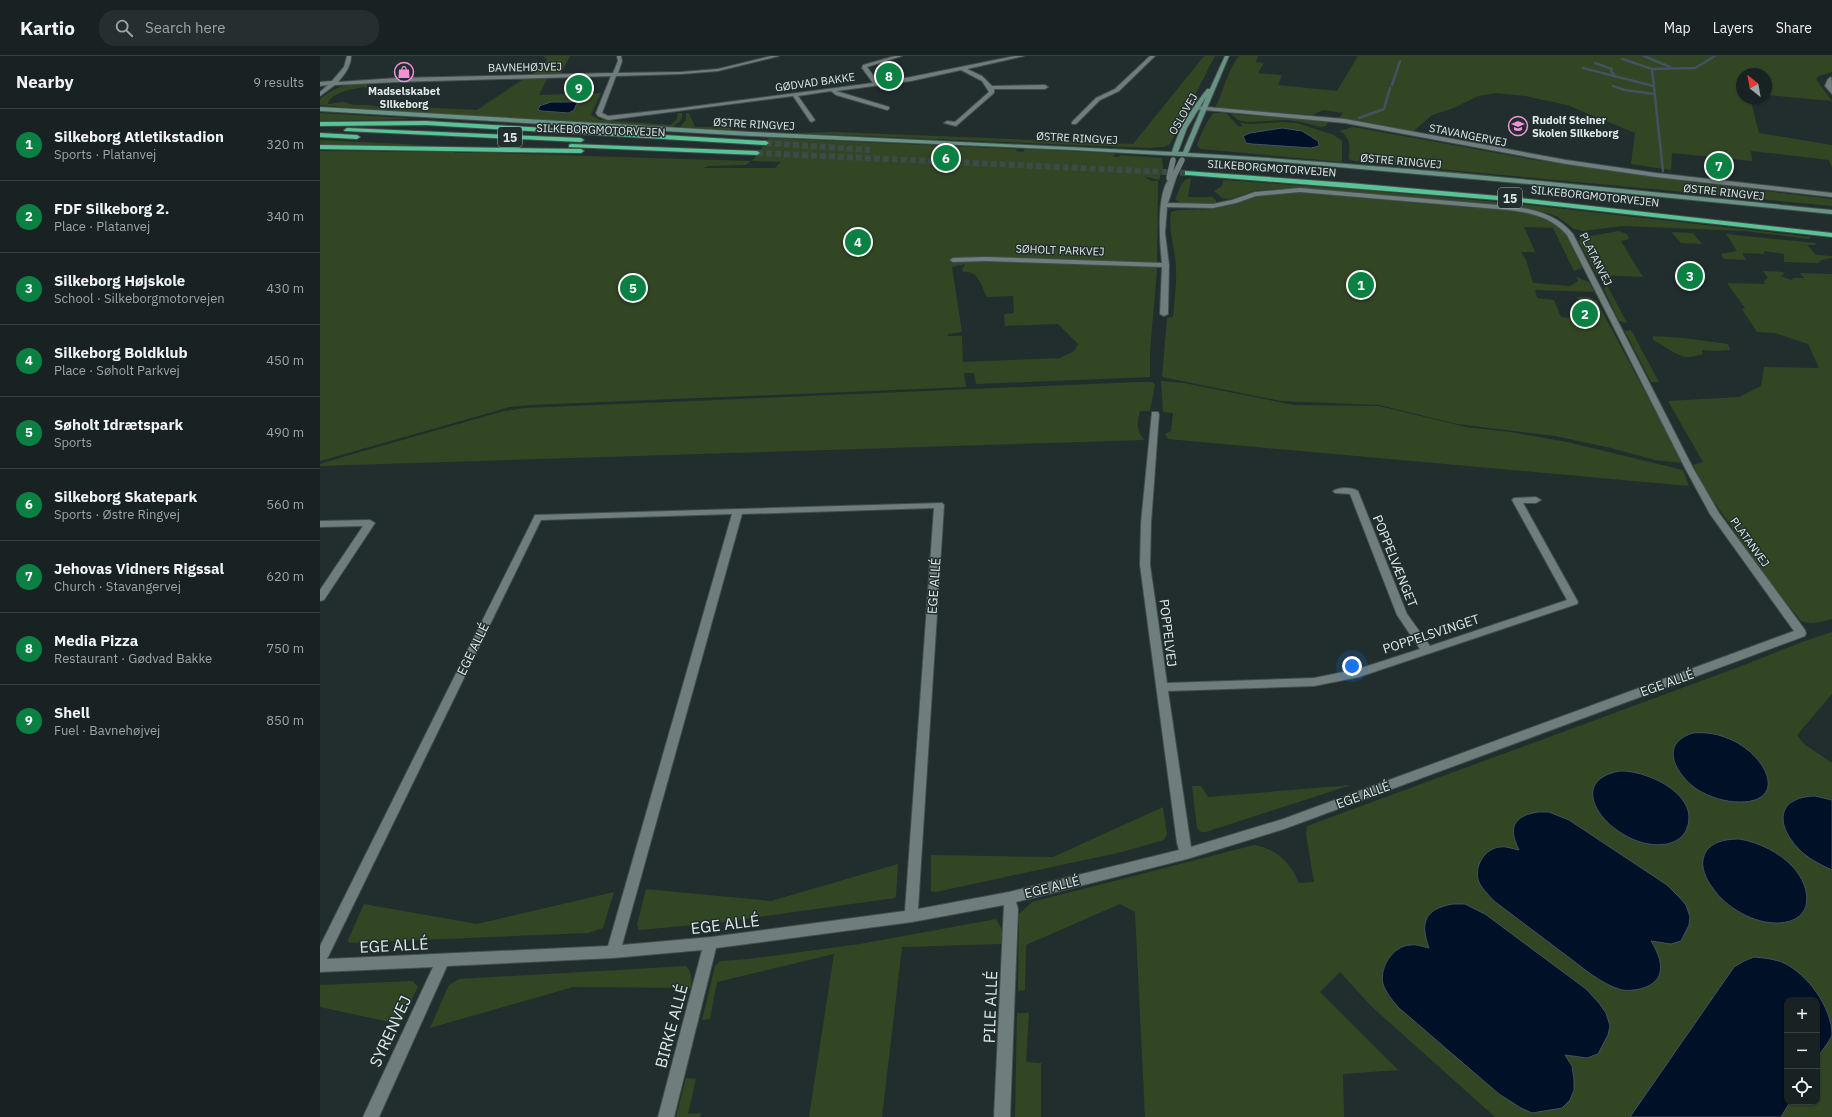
<!DOCTYPE html>
<meta charset="utf-8">
<style>
:root{--surface:#192222;--page:#262f2f;--text:#f1f3f6;--muted:#9fa4a5;--line:#373f40;--accent:#0b8043}
body{margin:0;font-family:"IBM Plex Sans",sans-serif;background:var(--page);color:var(--text)}
.controls{position:absolute;right:12px;bottom:12px;display:grid;overflow:hidden;border-radius:8px;box-shadow:0 1px 3px #0004}
.controls button{width:36px;height:36px;display:grid;place-items:center;padding:0;border:0;border-bottom:1px solid var(--line);background:var(--surface);color:var(--text);font:20px sans-serif}
.compass{position:absolute;left:1416px;top:12px;width:36px;height:36px;border-radius:50%;background:var(--surface);box-shadow:0 1px 3px #0004;rotate:329deg}
.you{position:absolute;left:1032px;top:610px;width:14px;height:14px;margin:-10px;border:3px solid #fff;border-radius:50%;background:#1a73e8;box-shadow:0 0 0 6px #1a73e833}
.badge{display:grid;place-items:center;width:26px;height:26px;border-radius:50%;background:var(--accent);color:#fff;font-size:13px;font-weight:700}
.pin{position:absolute;translate:-50% -50%;border:2px solid #fff;box-shadow:0 1px 4px #0006}
.list{margin:0;padding:0;list-style:none}
h2{display:flex;justify-content:space-between;align-items:center;height:52px;margin:0;padding:0 16px;font-size:17px}
h2 small{font-size:13px;font-weight:400;color:var(--muted)}
.list li{display:grid;grid-template-columns:26px 1fr auto;gap:12px;align-items:center;box-sizing:border-box;height:72px;padding:0 16px;border-top:1px solid var(--line)}
.list b{display:block;font-size:15px;white-space:nowrap}
.list p{margin:0;font-size:13px;white-space:nowrap;color:var(--muted)}
.list em{font-size:13px;font-style:normal;color:var(--muted)}
.icon{flex:none;width:22px;height:22px;fill:none;stroke:currentColor;stroke-width:2;stroke-linecap:round;stroke-linejoin:round}
.map{position:relative;flex:none;width:1512px;height:1061px;overflow:hidden}
header{display:flex;align-items:center;gap:24px;box-sizing:border-box;height:56px;padding:0 20px;background:var(--surface);border-bottom:1px solid var(--line)}
header strong{font-size:19px}
nav{display:flex;gap:22px;margin-inline-start:auto;font-size:14px}
.search{width:280px;height:36px;background:var(--page);display:flex;align-items:center;gap:10px;box-sizing:border-box;padding:0 14px;border-radius:16px;color:var(--muted);font-size:15px}
main{display:flex}
aside{flex:1;background:var(--surface)}
.map>svg:first-child{display:block}
.green{fill:#324624;fill-rule:evenodd}
.water{fill:#001027;stroke:#435161}
.lines{fill:none;stroke-linecap:round;stroke-linejoin:round}
.stream{stroke:#435161;stroke-width:2.5}
.highway-tunnel{stroke:#3e4a49;stroke-width:6;stroke-dasharray:6 3;stroke-linecap:butt}
.street-casing{stroke:#424d4c;stroke-width:2}
.secondary-casing{stroke:#424d4c;stroke-width:2}
.highway-casing{stroke:#424d4c;stroke-width:2}
.street{fill:#6f7d7c;fill-rule:evenodd}
.secondary{fill:#689284;fill-rule:evenodd}
.highway{fill:#58c395;fill-rule:evenodd}
.street-bridge-casing{stroke:#424d4c;stroke-width:6;stroke-linecap:butt}
.street-bridge{stroke:#6f7d7c;stroke-width:5.5}
.labels{text-anchor:middle;dominant-baseline:central;stroke-width:3;stroke-linejoin:round;paint-order:stroke}
.far-street-label{font-size:11px;fill:#e0e8e8;stroke:#212e2d}
.far-poi-label{font-size:11px;font-weight:bold;fill:#e0e8e8;stroke:#212e2d}
.shield{fill:#212e2d;stroke:#a7b0b0;stroke-width:1}
.shield-label{font-size:12px;font-weight:bold;fill:#e0e8e8}
.street-label{font-size:13px;fill:#e0e8e8;stroke:#212e2d}
.near-street-label{font-size:16px;fill:#e0e8e8;stroke:#212e2d}
</style>
<header>
<strong>Kartio</strong>
<div class="search"><svg class="icon" aria-label="search" viewBox="0 0 24 24"><circle cx="10" cy="10" r="6"/><path d="M15 15l6 6"/></svg>Search here</div>
<nav><a>Map</a><a>Layers</a><a>Share</a></nav>
</header>
<main>
<aside>
<h2>Nearby<small>9 results</small></h2>
<ul class="list">
<li><span class="badge">1</span><div><b>Silkeborg Atletikstadion</b><p>Sports · Platanvej</p></div><em>320 m</em></li>
<li><span class="badge">2</span><div><b>FDF Silkeborg 2.</b><p>Place · Platanvej</p></div><em>340 m</em></li>
<li><span class="badge">3</span><div><b>Silkeborg Højskole</b><p>School · Silkeborgmotorvejen</p></div><em>430 m</em></li>
<li><span class="badge">4</span><div><b>Silkeborg Boldklub</b><p>Place · Søholt Parkvej</p></div><em>450 m</em></li>
<li><span class="badge">5</span><div><b>Søholt Idrætspark</b><p>Sports</p></div><em>490 m</em></li>
<li><span class="badge">6</span><div><b>Silkeborg Skatepark</b><p>Sports · Østre Ringvej</p></div><em>560 m</em></li>
<li><span class="badge">7</span><div><b>Jehovas Vidners Rigssal</b><p>Church · Stavangervej</p></div><em>620 m</em></li>
<li><span class="badge">8</span><div><b>Media Pizza</b><p>Restaurant · Gødvad Bakke</p></div><em>750 m</em></li>
<li><span class="badge">9</span><div><b>Shell</b><p>Fuel · Bavnehøjvej</p></div><em>850 m</em></li>
</ul>
</aside>
<div class="map">
<svg width="1512" height="1061" viewBox="0 0 1512 1061">
<rect width="100%" height="100%" fill="#212e2d"/>
<!-- green -->
<g class="green">
<polygon points="223,0 250,0 240,18 211,19 217,13 224,11 227,3"/>
<polygon points="884,0 895,0 850,88 844,91 830,92 471,77 516,76 813,88"/>
<path d="M919,0H938L936,6L944,7L938,17L962,19L958,29L1017,35L1038,0H1512V16L1499,20L1496,23L1512,45L1446,39V18H1422V42H1430L1439,77L1512,89V112L1509,104L1431,95L1432,105L1352,97L1351,114L1311,108L1315,77L1247,49L1205,40L1176,37L1158,40L1134,52L1112,59L1094,75L1019,62L1023,57L1003,54L993,59L895,52C904,35 907,15 919,0Z"/>
<path d="M233,22L227,23L219,39L281,37L271,59L280,64L351,69L357,63L358,57H362C363,65 358,67 352,71L70,55L0,49V43C18,29 25,29 47,27V31L45,33L44,31C34,33 10,36 8,48L23,46L34,49H49L61,51L74,50L157,54L202,24H171Z"/>
<polygon points="0,57 84,62 92,63 0,65"/>
<polygon points="366,57 369,57 375,71 412,71 411,74 360,71 366,64"/>
<path d="M893,57H906L918,70L922,71L921,67L931,68L962,66L977,67L1014,79L1022,85V106L880,93L877,89C881,77 886,67 893,57Z"/>
<polygon points="911,58 1009,65 1006,70 1001,71 981,66 966,64 927,66 918,64"/>
<path d="M1033,71L1215,104L1363,125L1512,143V150L1033,105L1029,103C1029,90 1032,82 1019,75Z"/>
<path d="M449,82L697,93L696,95L703,96L705,93L790,97L795,98L793,101H799L800,99L842,102L843,111L839,124L823,120L832,125H838L837,214L830,295V321L656,328L654,317H644L646,331L209,349L190,351L0,405V95L136,96L134,97H175L431,105L426,109L389,110L383,112H455L461,106L432,105ZM645,208L642,213L643,216C658,214 661,229 667,241L693,240L694,257L684,258L685,270L738,268L758,288L754,295L740,302L643,306L642,280H628V278L642,276L632,211Z"/>
<polygon points="0,84 104,89 0,90"/>
<path d="M871,122L868,141H892L896,144V147L864,148L855,144C859,135 861,123 871,122Z"/>
<polygon points="903,124 1031,133 1200,148 1490,181 1490,183 1424,175 1303,170 1263,175 1254,173 1238,161 1227,157 1201,151 986,132 937,134 910,143 902,142 894,135 902,130"/>
<path d="M973,136L1156,152C1183,152 1222,152 1242,174C1251,184 1256,200 1262,212L1254,215L1233,172L1204,171L1215,196H1201L1206,204L1213,227L1250,230L1258,225L1256,221L1269,226L1274,236L1215,234L1217,242L1234,244L1241,261L1278,265L1269,247L1260,246L1257,241H1269L1276,244L1363,407L1335,404L1291,392L1235,380L1137,368L1059,349L961,345L842,321L847,262L853,261C854,245 857,227 856,211C855,192 848,175 851,156L859,154L895,153L943,139Z"/>
<polygon points="1299,175 1307,178 1309,183 1301,185 1323,221 1277,219 1259,186 1260,183 1265,181"/>
<polygon points="1351,176 1373,177 1382,188 1361,187"/>
<polygon points="1406,178 1496,187 1495,189 1487,189 1496,199 1512,200 1512,202 1501,204 1498,207 1464,206 1464,198 1444,195 1444,198 1422,197 1426,204 1404,203 1401,198 1417,195"/>
<path d="M1443,215L1463,216L1464,218L1461,220L1471,224L1474,222H1484L1480,217L1512,218V563C1501,566 1491,569 1481,565L1439,512L1407,464L1389,439L1373,409L1383,406L1348,345L1419,341L1441,330L1444,311L1499,312L1488,288L1455,277L1437,276L1422,253L1425,252L1407,227L1446,228L1443,226L1448,222Z"/>
<polygon points="1286,231 1288,231 1307,267 1299,265 1284,233"/>
<polygon points="1311,274 1339,326 1331,326 1305,275"/>
<path d="M1333,280L1363,282L1408,288L1410,294L1395,295L1382,294L1383,298C1378,299 1372,301 1367,301C1358,301 1342,288 1333,284Z"/>
<polygon points="841,325 864,327 974,349 1059,350 1146,371 1190,376 1247,386 1363,414 1369,430 848,383 845,378 851,375 853,357 843,356"/>
<path d="M819,326H832L835,329L830,355H820C817,367 816,375 825,384L0,410V408L26,400L184,355L205,352Z"/>
<path d="M1512,576V638L1477,679L1484,688L1512,707V1061H1175L1051,950L1020,916L1000,936L1078,1014L1023,1018L1024,1061H825L815,856L800,848L706,889L705,934L698,935L699,858L712,846L934,789C957,793 970,806 979,827L994,826L986,778L987,770L1419,611L1482,586ZM1467,944H1497V1046H1467Z"/>
<polygon points="1031,729 886,776 881,776 877,772 872,730 881,730 888,741"/>
<polygon points="843,751 847,778 844,784 802,796 616,836 611,835 611,799 733,801"/>
<polygon points="578,808 576,840 575,842 396,867 319,874 317,869 326,833 451,845"/>
<polygon points="294,836 283,872 268,877 29,887 28,884 44,848 157,868"/>
<polygon points="676,863 683,875 682,888 582,891 562,1061 489,1061 514,898 397,926 390,963 382,964 395,910 400,905 429,903 540,888"/>
<path d="M366,910C372,916 372,924 371,932L253,931L110,972L129,929L139,923Z"/>
<polygon points="93,925 98,931 79,968 0,951 0,929"/>
<polygon points="697,957 709,957 706,1006 721,1007 721,1061 695,1061"/>
<polygon points="366,1022 376,1023 368,1058 381,1057 380,1061 356,1061"/>
</g>
<!-- water -->
<g class="water">
<polygon points="231,46 255,46 257,47 254,54 249,57 222,55 217,53 220,51 219,50"/>
<polygon points="962,72 982,75 998,85 999,90 991,92 932,88 926,87 923,80 930,77"/>
<path d="M1373,677C1434,671 1481,747 1419,746C1405,746 1390,741 1378,734C1357,720 1337,688 1373,677Z"/>
<path d="M1300,715C1326,714 1380,738 1367,772C1364,781 1356,786 1347,788C1298,797 1236,726 1300,715Z"/>
<path d="M1495,740L1512,744V814C1499,808 1487,802 1478,792C1455,768 1457,741 1495,740Z"/>
<path d="M1218,756H1229L1249,764L1347,829L1359,841L1366,849L1370,861L1369,869L1361,885L1351,888L1331,885C1343,904 1348,926 1320,933C1315,934 1308,935 1302,934C1280,928 1261,910 1243,897C1220,880 1197,862 1174,845C1169,839 1162,833 1159,826C1153,811 1165,792 1180,791C1186,790 1193,793 1199,794C1188,772 1193,760 1218,756Z"/>
<path d="M1420,783C1440,787 1459,796 1473,811C1492,832 1495,865 1459,867C1434,868 1406,852 1392,831C1386,823 1380,810 1384,800C1389,785 1407,783 1420,783Z"/>
<path d="M1133,848H1145L1165,858L1266,933L1279,947L1286,957L1290,970L1288,979L1278,998L1267,1002L1245,999L1252,1010L1254,1024V1034L1250,1044L1242,1052L1212,1057L1201,1052L1179,1038L1079,952C1073,945 1066,937 1063,928C1059,912 1073,889 1091,889C1097,888 1103,891 1109,892C1100,867 1104,853 1133,848Z"/>
<path d="M1434,901C1444,902 1455,903 1464,907C1487,918 1512,951 1512,979C1509,987 1501,995 1497,1002V944H1467V1046H1470L1461,1061H1310L1414,911L1424,905Z"/>
</g>
<g class="lines">
<!-- stream -->
<g class="stream">
<polyline points="1324,0 1350,11"/>
<polyline points="1302,3 1332,13"/>
<polyline points="1275,7 1292,13 1291,15 1295,20"/>
<polyline points="1263,12 1333,30"/>
<polyline points="1072,29 1080,5"/>
<polyline points="1293,30 1305,34 1334,38"/>
<polyline points="1039,62 1064,53 1070,32"/>
<polyline points="1343,115 1332,13 1375,12 1395,0"/>
</g>
<!-- highway-tunnel -->
<g class="highway-tunnel">
<polyline points="446,87 550,94"/>
<polyline points="437,97 868,117"/>
</g>
<!-- street casing -->
<g class="street-casing">
<g id="street">
<path d="M27,0H31C31,10 25,18 18,26L77,22L293,17L298,5L297,0H301L302,5L298,17L361,16L398,13L451,0H459L398,15L361,18L296,20L282,57L288,60L362,52L553,27L542,12L543,9L575,0H582L547,11L558,26L591,21L695,0H704L647,13L662,20L672,30L725,29L728,31L725,33H674V37L636,70L624,67L627,65L635,66L669,36L662,25L641,14L591,25L516,35L569,51V53L567,54L516,39L511,35L478,40L495,64L492,66L490,65L473,40L288,64L278,60L276,57L291,20L77,26L15,29L0,40V36L8,29L0,30V26L12,25L24,11Z"/>
<polygon points="830,0 835,0 799,35 780,44 756,68 752,68 752,66 776,42 795,33"/>
<path d="M1511,21C1512,24 1512,34 1512,38L1505,30L1508,23Z"/>
<polygon points="876,50 1025,63 1246,104 1336,117 1512,137 1512,141 1336,121 1246,108 1025,67 874,53 874,51"/>
<path d="M853,120L856,122L848,147L893,148L912,144L935,136L980,132L1189,150C1213,153 1237,158 1253,178L1373,412L1399,457L1485,574L1486,577L1485,580L964,773L867,803L696,846L698,853L690,1061H674L684,849L592,866L396,892L354,1061H338L382,894L293,902L127,910L59,1061H43L113,911L0,916V890L215,459L622,447L624,449L598,853L689,836L859,794L857,787L820,509L821,467L832,356H838L839,358L831,467L830,509L847,627L994,622L1038,613L1100,593L1077,559L1030,438L1015,437L1013,435C1019,431 1032,431 1038,435L1087,558L1110,590L1247,544L1192,444L1194,442L1216,441L1221,444L1216,447H1203L1258,546L1257,548L1039,621L994,630L848,635L871,791L963,763L1474,575L1390,458L1365,412L1247,179C1231,161 1212,157 1189,154L980,136L936,140L916,147L893,152L847,151L845,177L849,209L848,258L844,260L840,258L842,211L665,205L633,206L630,204L633,202L665,201L842,207C840,190 835,129 853,120ZM614,452L585,855L391,881L302,889L422,458ZM412,458L288,890L7,903L221,464Z"/>
<polygon points="50,464 55,467 4,544 0,545 0,534 43,470 0,471 0,465"/>
</g>
</g>
<!-- secondary casing -->
<g class="secondary-casing">
<path id="secondary" d="M905,0H909L868,97C1083,109 1298,133 1512,154V158L1232,130L951,105L753,94L431,80L0,55V51L431,76L852,96C859,72 872,52 887,33H890ZM886,41L863,96H858L867,72Z"/>
</g>
<!-- highway casing -->
<g class="highway-casing">
<g id="highway">
<polygon points="106,65 446,85 449,87 446,89 106,69 0,70 0,66"/>
<polygon points="27,72 261,82 264,84 261,86 25,75 24,74"/>
<polygon points="0,77 37,79 40,81 37,83 0,81"/>
<polygon points="251,88 437,95 440,97 437,99 249,91 249,89"/>
<polygon points="0,89 261,93 264,95 261,97 0,93"/>
<polygon points="865,115 1029,127 1190,141 1512,177 1512,181 1190,145 868,119 865,119"/>
</g>
</g>
<!-- street -->
<use href="#street" class="street"/>
<!-- secondary -->
<use href="#secondary" class="secondary"/>
<!-- highway -->
<use href="#highway" class="highway"/>
<!-- street-bridge casing -->
<g class="street-bridge-casing">
<g id="street-bridge">
<polyline points="849,122 853,104"/>
<polyline points="853,122 862,104"/>
</g>
</g>
<!-- street-bridge -->
<use href="#street-bridge" class="street-bridge"/>
</g>
<!-- icons -->
<defs>
<g id="shop-ring" transform="scale(1)"><circle r="9.5" fill="#212e2d" stroke="#f391d6" stroke-width="1.5"/><path d="M-5-2.5h2.3a2.7 3.5 0 0 1 5.4 0H5L5.5 6h-11ZM-1.5-2.5h3a1.5 2.3 0 0 0-3 0Z" fill="#f391d6"/></g>
<g id="school-ring" transform="scale(1)"><circle r="9.5" fill="#212e2d" stroke="#f391d6" stroke-width="1.5"/><path d="M0-5L7-2L0 1L-7-2ZM-4 1L0 2.5L4 1V4Q0 6-4 4Z" fill="#f391d6"/></g>
</defs>
<g fill-rule="evenodd">
<use href="#shop-ring" x="84" y="16"/>
<use href="#school-ring" x="1198" y="70"/>
</g>
<g class="labels">
<!-- far-street labels -->
<g class="far-street-label">
<text transform="translate(205 11) rotate(-1)">BAVNEHØJVEJ</text>
<text transform="translate(495 26) rotate(-8)">GØDVAD BAKKE</text>
<text transform="translate(863 58) rotate(-60)">OSLOVEJ</text>
<text transform="translate(434 68) rotate(3)">ØSTRE RINGVEJ</text>
<text transform="translate(281 74) rotate(2)">SILKEBORGMOTORVEJEN</text>
<text transform="translate(1148 79) rotate(11)">STAVANGERVEJ</text>
<text transform="translate(757 82) rotate(3)">ØSTRE RINGVEJ</text>
<text transform="translate(1081 105) rotate(5)">ØSTRE RINGVEJ</text>
<text transform="translate(952 112) rotate(4)">SILKEBORGMOTORVEJEN</text>
<text transform="translate(1404 136) rotate(6)">ØSTRE RINGVEJ</text>
<text transform="translate(1275 140) rotate(6)">SILKEBORGMOTORVEJEN</text>
<text transform="translate(740 194) rotate(2)">SØHOLT PARKVEJ</text>
<text transform="translate(1276 203) rotate(63)">PLATANVEJ</text>
<text transform="translate(1430 486) rotate(54)">PLATANVEJ</text>
</g>
<!-- far-poi labels -->
<g class="far-poi-label">
<text x="84" y="35">Madselskabet<tspan x="84" dy="13">Silkeborg</tspan></text>
<text x="1212" y="64" text-anchor="start">Rudolf Steiner<tspan x="1212" dy="13">Skolen Silkeborg</tspan></text>
</g>
<!-- shield labels -->
<g class="shield">
<rect x="178" y="71" width="24" height="20" rx="3"/>
<rect x="1178" y="132" width="24" height="20" rx="3"/>
</g>
<g class="shield-label">
<text x="190" y="81">15</text>
<text x="1190" y="142">15</text>
</g>
<!-- street labels -->
<g class="street-label">
<text transform="translate(1075 505) rotate(68)">POPPELVÆNGET</text>
<text transform="translate(614 530) rotate(-86)">EGE ALLÉ</text>
<text transform="translate(848 577) rotate(83)">POPPELVEJ</text>
<text transform="translate(1111 578) rotate(-18)">POPPELSVINGET</text>
<text transform="translate(153 593) rotate(-64)">EGE ALLÉ</text>
<text transform="translate(1347 627) rotate(-20)">EGE ALLÉ</text>
<text transform="translate(1043 739) rotate(-20)">EGE ALLÉ</text>
<text transform="translate(732 831) rotate(-14)">EGE ALLÉ</text>
</g>
<!-- near-street labels -->
<g class="near-street-label">
<text transform="translate(405 868) rotate(-7)">EGE ALLÉ</text>
<text transform="translate(74 889) rotate(-3)">EGE ALLÉ</text>
<text transform="translate(670 951) rotate(-88)">PILE ALLÉ</text>
<text transform="translate(351 970) rotate(-75)">BIRKE ALLÉ</text>
<text transform="translate(70 975) rotate(-65)">SYRENVEJ</text>
</g>
</g>
</svg>
<div class="controls">
<button>+</button>
<button>−</button>
<button><svg class="icon" aria-label="locate" viewBox="0 0 24 24"><circle cx="12" cy="12" r="6"/><path d="M12 2v4M12 18v4M2 12h4M18 12h4"/></svg></button>
</div>
<svg class="compass" viewBox="-18 -18 36 36"><path d="M0-13l5 13h-10z" fill="#e53935"/><path d="M0 13l5-13h-10z" fill="#9fa4a5"/></svg>
<div class="you"></div>
<div class="pin badge" style="left:1041px;top:229px">1</div>
<div class="pin badge" style="left:1265px;top:258px">2</div>
<div class="pin badge" style="left:1370px;top:220px">3</div>
<div class="pin badge" style="left:538px;top:186px">4</div>
<div class="pin badge" style="left:313px;top:232px">5</div>
<div class="pin badge" style="left:626px;top:102px">6</div>
<div class="pin badge" style="left:1399px;top:110px">7</div>
<div class="pin badge" style="left:569px;top:20px">8</div>
<div class="pin badge" style="left:259px;top:32px">9</div>
</div>
</main>
